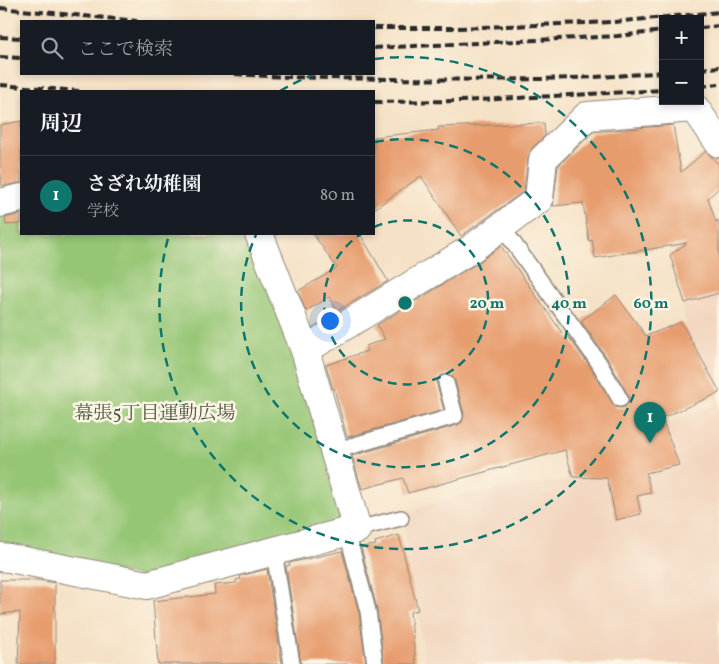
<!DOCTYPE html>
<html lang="ja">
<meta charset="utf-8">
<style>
:root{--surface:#171b24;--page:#20242c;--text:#f1f3f6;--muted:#9ea1a6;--line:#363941;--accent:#0f766e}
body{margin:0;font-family:Vollkorn,"Noto Serif JP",serif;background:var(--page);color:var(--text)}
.controls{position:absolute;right:15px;top:15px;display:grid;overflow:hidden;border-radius:0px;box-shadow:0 2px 8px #0003}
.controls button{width:45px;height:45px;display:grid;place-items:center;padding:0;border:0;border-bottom:1px solid var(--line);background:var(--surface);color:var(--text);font:25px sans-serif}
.you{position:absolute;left:329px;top:320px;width:18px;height:18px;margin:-12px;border:4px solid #fff;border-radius:50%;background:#1a73e8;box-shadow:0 0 0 8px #1a73e833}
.badge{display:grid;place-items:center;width:32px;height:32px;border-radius:50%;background:var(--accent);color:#fff;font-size:16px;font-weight:700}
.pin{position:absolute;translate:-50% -41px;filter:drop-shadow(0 1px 2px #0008)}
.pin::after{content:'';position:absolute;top:26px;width:18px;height:15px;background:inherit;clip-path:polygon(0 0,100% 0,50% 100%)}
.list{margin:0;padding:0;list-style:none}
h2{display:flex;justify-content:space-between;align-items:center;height:65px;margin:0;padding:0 20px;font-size:21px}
h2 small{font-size:16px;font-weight:400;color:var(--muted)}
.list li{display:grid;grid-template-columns:32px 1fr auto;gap:15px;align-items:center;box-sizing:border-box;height:80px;padding:0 20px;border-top:1px solid var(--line)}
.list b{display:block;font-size:19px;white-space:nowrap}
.list p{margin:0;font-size:16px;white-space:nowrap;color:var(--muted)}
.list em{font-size:16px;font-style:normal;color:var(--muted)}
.icon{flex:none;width:28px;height:28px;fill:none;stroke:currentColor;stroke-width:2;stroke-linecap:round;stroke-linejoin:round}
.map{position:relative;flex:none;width:719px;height:664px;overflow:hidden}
.search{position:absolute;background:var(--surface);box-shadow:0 2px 8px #0003;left:20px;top:20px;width:355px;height:55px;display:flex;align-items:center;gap:12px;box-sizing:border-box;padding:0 18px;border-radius:0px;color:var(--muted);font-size:19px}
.panel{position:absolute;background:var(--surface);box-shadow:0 2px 8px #0003;left:20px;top:90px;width:355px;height:145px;border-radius:0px}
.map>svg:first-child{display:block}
.built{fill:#f2d5be}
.green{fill:#95c675;stroke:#607850}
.building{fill:#e79c6d}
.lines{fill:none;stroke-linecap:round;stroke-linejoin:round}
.service-casing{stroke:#908678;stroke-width:18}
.minor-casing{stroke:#908678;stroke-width:30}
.service{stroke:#fff;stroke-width:15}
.minor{stroke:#fff;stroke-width:28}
.rail{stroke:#2b2b2b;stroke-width:4;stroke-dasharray:8 4;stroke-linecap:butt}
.ring{fill:none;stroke:#0f766e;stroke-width:2.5;stroke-dasharray:9 6}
.labels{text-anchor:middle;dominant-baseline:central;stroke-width:5;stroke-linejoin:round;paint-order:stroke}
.park-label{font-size:19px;fill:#4b5a41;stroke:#fcf5e5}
.centre{fill:#0f766e;stroke:#fcf5e5;stroke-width:2.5}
.ring-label{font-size:15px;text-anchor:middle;font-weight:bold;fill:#0f766e;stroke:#fcf5e5;stroke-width:5;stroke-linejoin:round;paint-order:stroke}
</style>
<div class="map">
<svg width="719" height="664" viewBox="0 0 719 664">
<rect width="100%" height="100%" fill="#fcf5e5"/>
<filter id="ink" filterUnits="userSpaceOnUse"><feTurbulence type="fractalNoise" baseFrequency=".02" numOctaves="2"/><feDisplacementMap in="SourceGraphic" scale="10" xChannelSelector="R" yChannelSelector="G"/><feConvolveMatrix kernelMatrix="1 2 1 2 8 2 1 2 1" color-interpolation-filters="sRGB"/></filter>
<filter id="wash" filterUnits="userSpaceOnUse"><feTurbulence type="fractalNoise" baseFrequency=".0096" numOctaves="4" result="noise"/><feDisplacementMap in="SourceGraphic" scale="20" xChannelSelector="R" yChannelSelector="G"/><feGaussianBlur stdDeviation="1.12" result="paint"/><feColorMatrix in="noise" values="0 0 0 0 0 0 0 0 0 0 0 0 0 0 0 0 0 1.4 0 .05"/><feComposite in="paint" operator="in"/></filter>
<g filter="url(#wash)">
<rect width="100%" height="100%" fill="#f5e1c5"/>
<!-- built -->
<polygon class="built" points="719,226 719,664 426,664 402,513 461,495 543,483 569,481 560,451 637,434 716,404 691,359 672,242"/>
<!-- green -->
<polygon class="green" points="21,208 21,234 251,234 301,365 345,516 339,525 147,578 0,546 0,213"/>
<g id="blocks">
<!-- building -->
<g class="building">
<polygon points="21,121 21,183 2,186 0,166 0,125"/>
<polygon points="544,123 545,136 532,148 528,157 524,191 461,236 421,176 374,209 374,137 439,130 438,127"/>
<polygon points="673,125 681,172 706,151 719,165 719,188 708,198 716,222 719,220 719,293 685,303 670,255 687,243 595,258 592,240 589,241 583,203 553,206 558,166 593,132"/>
<polygon points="21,214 21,224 6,225 5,218"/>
<polygon points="313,234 360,234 388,281 337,311 329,297 306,311 298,291 337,268"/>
<polygon points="501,246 563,334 565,332 591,368 615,407 621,408 625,407 628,403 628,395 607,358 581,321 616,295 646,336 681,322 719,390 719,393 662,418 679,465 646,473 651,493 637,496 641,514 616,520 607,478 573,477 565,450 408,493 403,478 362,489 352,456 458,425 462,422 464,414 455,381 452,376 448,374 440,376 437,380 437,385 444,410 347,437 334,388 333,389 326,365 367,351 366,346 385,339 377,325 479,262"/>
<polygon points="399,535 418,610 410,612 416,664 384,664 377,609 361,547 376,545 375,542"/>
<polygon points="342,551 359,613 366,664 301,664 286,566 290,565 289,563"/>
<polygon points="267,569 282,664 158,664 153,601 215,594 214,585 236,583 236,580 241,579 240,576"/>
<polygon points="0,580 38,580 55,583 55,664 18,664 20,612 0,614"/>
</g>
</g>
</g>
<g filter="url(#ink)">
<use href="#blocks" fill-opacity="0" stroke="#908678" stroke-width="1"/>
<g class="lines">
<!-- service casing -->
<g class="service-casing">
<g id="service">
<polyline points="502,227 599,363 620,399"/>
<polyline points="334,451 455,416 446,383"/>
<polyline points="357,529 401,518"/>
<polyline points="347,532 368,611 375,664"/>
<polyline points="274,552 292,664"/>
</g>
</g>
<!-- minor casing -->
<g class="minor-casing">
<g id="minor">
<polyline points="0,203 21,198"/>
<polyline points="305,350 471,249 539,199 543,159 587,116 695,108 719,143"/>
<polyline points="0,557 9,558 147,585 357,529 305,350 259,234"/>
</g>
</g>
<!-- service -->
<use href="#service" class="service"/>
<!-- minor -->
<use href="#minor" class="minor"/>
<!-- rail -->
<g class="rail">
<polyline points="0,8 137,21"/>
<polyline points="374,28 457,28 613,22 719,12"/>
<polyline points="700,28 719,26"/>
<polyline points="0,37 21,38"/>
<polyline points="374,48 618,36 663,31"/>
<polyline points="0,57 21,58"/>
<polyline points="700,69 719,67"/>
<path d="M235,74C287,78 338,78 390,79C481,80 573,81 663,72"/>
<polyline points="0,85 79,91"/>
<polyline points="700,86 719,84"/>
<polyline points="374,102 461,101 663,90"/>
</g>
</g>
</g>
<!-- distance rings -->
<g class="ring">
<path d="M374 227A82 82 0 1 1 361 234"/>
<path d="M375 142A164 164 0 1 1 256 235"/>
<path d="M280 91A246 246 0 0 1 315 74M375 59A246 246 0 1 1 169 235"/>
</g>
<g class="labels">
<!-- park labels -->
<g class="park-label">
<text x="155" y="414">幕張5丁目運動広場</text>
</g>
</g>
<circle cx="405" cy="303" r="8" class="centre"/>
<g class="ring-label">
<text x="487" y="308">20 m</text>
<text x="569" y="308">40 m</text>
<text x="651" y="308">60 m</text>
</g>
</svg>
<div class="controls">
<button>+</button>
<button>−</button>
</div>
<div class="you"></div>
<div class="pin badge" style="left:650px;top:443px">1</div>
<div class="search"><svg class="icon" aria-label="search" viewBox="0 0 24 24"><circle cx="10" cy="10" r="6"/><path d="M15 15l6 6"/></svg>ここで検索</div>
<section class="panel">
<h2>周辺<small></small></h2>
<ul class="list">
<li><span class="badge">1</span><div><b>さざれ幼稚園</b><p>学校</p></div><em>80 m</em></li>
</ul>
</section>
</div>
